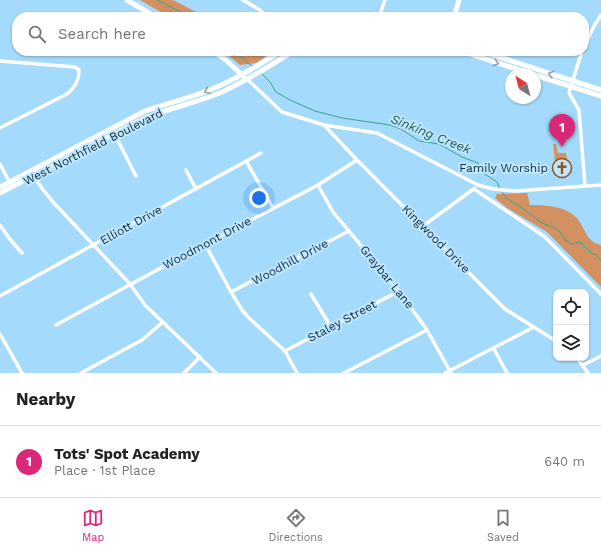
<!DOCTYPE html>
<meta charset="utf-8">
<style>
:root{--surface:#fff;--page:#f6f6f6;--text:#222;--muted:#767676;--line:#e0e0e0;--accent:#db2777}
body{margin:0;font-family:"Work Sans",sans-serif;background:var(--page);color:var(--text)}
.controls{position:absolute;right:12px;bottom:12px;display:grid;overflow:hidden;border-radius:8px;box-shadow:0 1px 3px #0004}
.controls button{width:36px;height:36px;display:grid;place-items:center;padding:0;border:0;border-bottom:1px solid var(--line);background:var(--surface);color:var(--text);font:20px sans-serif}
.compass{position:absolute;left:505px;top:68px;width:36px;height:36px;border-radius:50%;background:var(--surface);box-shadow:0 1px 3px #0004;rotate:324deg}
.you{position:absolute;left:259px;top:198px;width:14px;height:14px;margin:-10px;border:3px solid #fff;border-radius:50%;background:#1a73e8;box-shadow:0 0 0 6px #1a73e833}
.badge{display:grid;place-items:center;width:26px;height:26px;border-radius:50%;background:var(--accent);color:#fff;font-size:13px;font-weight:700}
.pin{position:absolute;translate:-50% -33px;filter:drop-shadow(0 1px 2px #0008)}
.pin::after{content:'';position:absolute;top:21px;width:14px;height:12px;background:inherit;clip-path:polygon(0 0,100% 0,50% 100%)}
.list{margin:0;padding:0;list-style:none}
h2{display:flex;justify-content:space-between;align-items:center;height:52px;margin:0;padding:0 16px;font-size:17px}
h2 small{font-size:13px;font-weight:400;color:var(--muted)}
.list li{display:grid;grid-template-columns:26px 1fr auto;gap:12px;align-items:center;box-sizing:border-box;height:72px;padding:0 16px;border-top:1px solid var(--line)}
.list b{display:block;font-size:15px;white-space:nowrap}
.list p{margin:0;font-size:13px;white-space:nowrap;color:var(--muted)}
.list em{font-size:13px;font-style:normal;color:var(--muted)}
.icon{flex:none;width:22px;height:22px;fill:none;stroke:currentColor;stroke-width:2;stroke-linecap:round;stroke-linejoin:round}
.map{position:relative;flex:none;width:601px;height:373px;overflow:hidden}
.search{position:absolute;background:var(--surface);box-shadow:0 1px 3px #0004;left:12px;right:12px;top:12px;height:44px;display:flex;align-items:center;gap:10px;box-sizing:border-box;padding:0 14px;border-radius:16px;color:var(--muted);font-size:15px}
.sheet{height:124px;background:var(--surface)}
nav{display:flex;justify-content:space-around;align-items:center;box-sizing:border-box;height:56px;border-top:1px solid var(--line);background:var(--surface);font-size:11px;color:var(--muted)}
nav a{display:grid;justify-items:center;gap:2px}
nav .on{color:var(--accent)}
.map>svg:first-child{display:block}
.green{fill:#d39061}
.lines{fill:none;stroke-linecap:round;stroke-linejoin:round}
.stream{stroke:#3ba48c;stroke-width:1}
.street{stroke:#fff;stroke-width:3.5}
.secondary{stroke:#fff;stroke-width:5}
.oneway{stroke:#94a0a8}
.labels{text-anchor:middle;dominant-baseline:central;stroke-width:4;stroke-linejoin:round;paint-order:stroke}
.street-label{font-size:12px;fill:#112d3d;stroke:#bee6ff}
.poi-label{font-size:12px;fill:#112d3d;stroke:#bee6ff;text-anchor:end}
.water-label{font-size:13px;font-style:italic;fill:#286052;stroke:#bee6ff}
</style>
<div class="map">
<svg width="601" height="373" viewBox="0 0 601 373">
<rect width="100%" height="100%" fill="#a4dafb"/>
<!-- green -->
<g class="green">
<polygon points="140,0 173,0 206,17 169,17"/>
<polygon points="223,51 273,51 256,63 240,65"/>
<polygon points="553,144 556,144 558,153 566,153 567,159 555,161"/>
<path d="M527,193L530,205C546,205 569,206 579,221C586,231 587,242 601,245V287L547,232L507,208L495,198L497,194Z"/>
</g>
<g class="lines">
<!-- stream -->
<g class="stream">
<polyline points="157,0 190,17"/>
<polyline points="237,51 242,58 252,66"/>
<polyline points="261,73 270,82 276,92 290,100 315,111 342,118 390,125 401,129 419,141 439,144 462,157 478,163 483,173 497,182 500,189"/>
<polyline points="502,192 506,198 525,210 542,223 555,228 562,234 565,240 572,244 580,242 591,253 596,255 601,261"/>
</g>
<!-- street -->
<g class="street">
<polyline points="243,0 260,10 267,17"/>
<polyline points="379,17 385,0"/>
<polyline points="584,47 594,26 601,15"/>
<polyline points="582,51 569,93 579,110 585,186"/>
<path d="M0,61L75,67L79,70C79,81 75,87 67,94L0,128"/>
<polyline points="246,78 282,112 324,125 377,133 478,185 493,189 515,191 601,185"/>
<polyline points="324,125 357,160 505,309 556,341"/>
<polyline points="114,133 136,176"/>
<polyline points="246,161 273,208"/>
<polyline points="0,164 10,183"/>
<polyline points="186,170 196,189"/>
<polyline points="33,175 41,187 53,202 130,284 145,305 216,373"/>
<polyline points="318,185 333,212 399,291 427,330 451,373"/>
<polyline points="474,189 545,237 601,294"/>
<polyline points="0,225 9,238 22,253"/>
<polyline points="423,226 475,188"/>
<polyline points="205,244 231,292 242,310 248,317 285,351 297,373"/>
<polyline points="231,292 349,231"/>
<polyline points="311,294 331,327"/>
<polyline points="0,296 261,153"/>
<polyline points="56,325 205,244 318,185 357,160"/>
<polyline points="0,334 22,373"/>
<polyline points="494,349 507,373"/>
<polyline points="285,351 399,291"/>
<polyline points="577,358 588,373"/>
<polyline points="583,365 601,356"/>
<polyline points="81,373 142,340 163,322"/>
<polyline points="184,373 200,357"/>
<polyline points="344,373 427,330"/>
<polyline points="445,373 534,327"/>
</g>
<!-- secondary -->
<g class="secondary">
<polyline points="127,0 156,17"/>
<polyline points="454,17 459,0"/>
<polyline points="213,51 226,60 243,76"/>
<polyline points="461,51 532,74"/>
<polyline points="481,51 601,90"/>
<polyline points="535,75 601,96"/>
<path d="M0,187L145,111C170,102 196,97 219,86C241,77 261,63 282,51"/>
<path d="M0,193L143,119C169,108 196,103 222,92C247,81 270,65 294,51"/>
</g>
</g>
<!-- one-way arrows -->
<defs><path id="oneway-chevron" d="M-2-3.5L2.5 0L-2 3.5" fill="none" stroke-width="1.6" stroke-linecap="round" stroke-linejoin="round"/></defs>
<g class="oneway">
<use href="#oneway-chevron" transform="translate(496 63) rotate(18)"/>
<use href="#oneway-chevron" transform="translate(551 74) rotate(-162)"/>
<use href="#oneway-chevron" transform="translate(207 91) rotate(159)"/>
</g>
<!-- icons -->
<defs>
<g id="church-ring" transform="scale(1)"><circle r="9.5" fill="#bee6ff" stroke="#955420" stroke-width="1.5"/><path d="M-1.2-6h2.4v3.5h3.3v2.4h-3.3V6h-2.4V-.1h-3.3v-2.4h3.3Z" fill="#955420"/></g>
</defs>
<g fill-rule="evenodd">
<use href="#church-ring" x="562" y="168"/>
</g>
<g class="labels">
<!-- street labels -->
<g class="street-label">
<text transform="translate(93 147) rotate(-27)">West Northfield Boulevard</text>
<text transform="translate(131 225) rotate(-29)">Elliott Drive</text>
<text transform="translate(436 239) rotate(45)">Kingwood Drive</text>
<text transform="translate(207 243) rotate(-28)">Woodmont Drive</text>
<text transform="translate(290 262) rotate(-28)">Woodhill Drive</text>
<text transform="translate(387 277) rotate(51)">Graybar Lane</text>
<text transform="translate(342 321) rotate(-28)">Staley Street</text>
</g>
<!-- poi labels -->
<g class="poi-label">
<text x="548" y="168">Family Worship</text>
</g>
<!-- water labels -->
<g class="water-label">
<text transform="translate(431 134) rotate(22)">Sinking Creek</text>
</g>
</g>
</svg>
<div class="controls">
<button><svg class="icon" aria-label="locate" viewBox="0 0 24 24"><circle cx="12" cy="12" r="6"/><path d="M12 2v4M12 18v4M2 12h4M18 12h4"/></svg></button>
<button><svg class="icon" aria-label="layers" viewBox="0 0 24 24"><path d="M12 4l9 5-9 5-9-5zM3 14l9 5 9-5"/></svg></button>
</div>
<svg class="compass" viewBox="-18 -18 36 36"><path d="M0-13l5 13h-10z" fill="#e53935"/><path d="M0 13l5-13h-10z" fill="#767676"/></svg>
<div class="you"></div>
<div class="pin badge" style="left:562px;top:147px">1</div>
<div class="search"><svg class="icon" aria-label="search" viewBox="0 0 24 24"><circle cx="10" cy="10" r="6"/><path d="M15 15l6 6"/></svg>Search here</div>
</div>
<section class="sheet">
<h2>Nearby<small></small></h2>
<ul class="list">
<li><span class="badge">1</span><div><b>Tots' Spot Academy</b><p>Place · 1st Place</p></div><em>640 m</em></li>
</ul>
</section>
<nav>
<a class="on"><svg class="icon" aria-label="map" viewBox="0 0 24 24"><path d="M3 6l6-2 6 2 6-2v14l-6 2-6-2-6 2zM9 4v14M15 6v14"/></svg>Map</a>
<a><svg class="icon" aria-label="directions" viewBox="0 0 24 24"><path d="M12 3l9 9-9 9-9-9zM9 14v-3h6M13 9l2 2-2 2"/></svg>Directions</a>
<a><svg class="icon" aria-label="saved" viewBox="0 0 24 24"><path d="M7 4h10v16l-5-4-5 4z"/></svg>Saved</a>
</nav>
